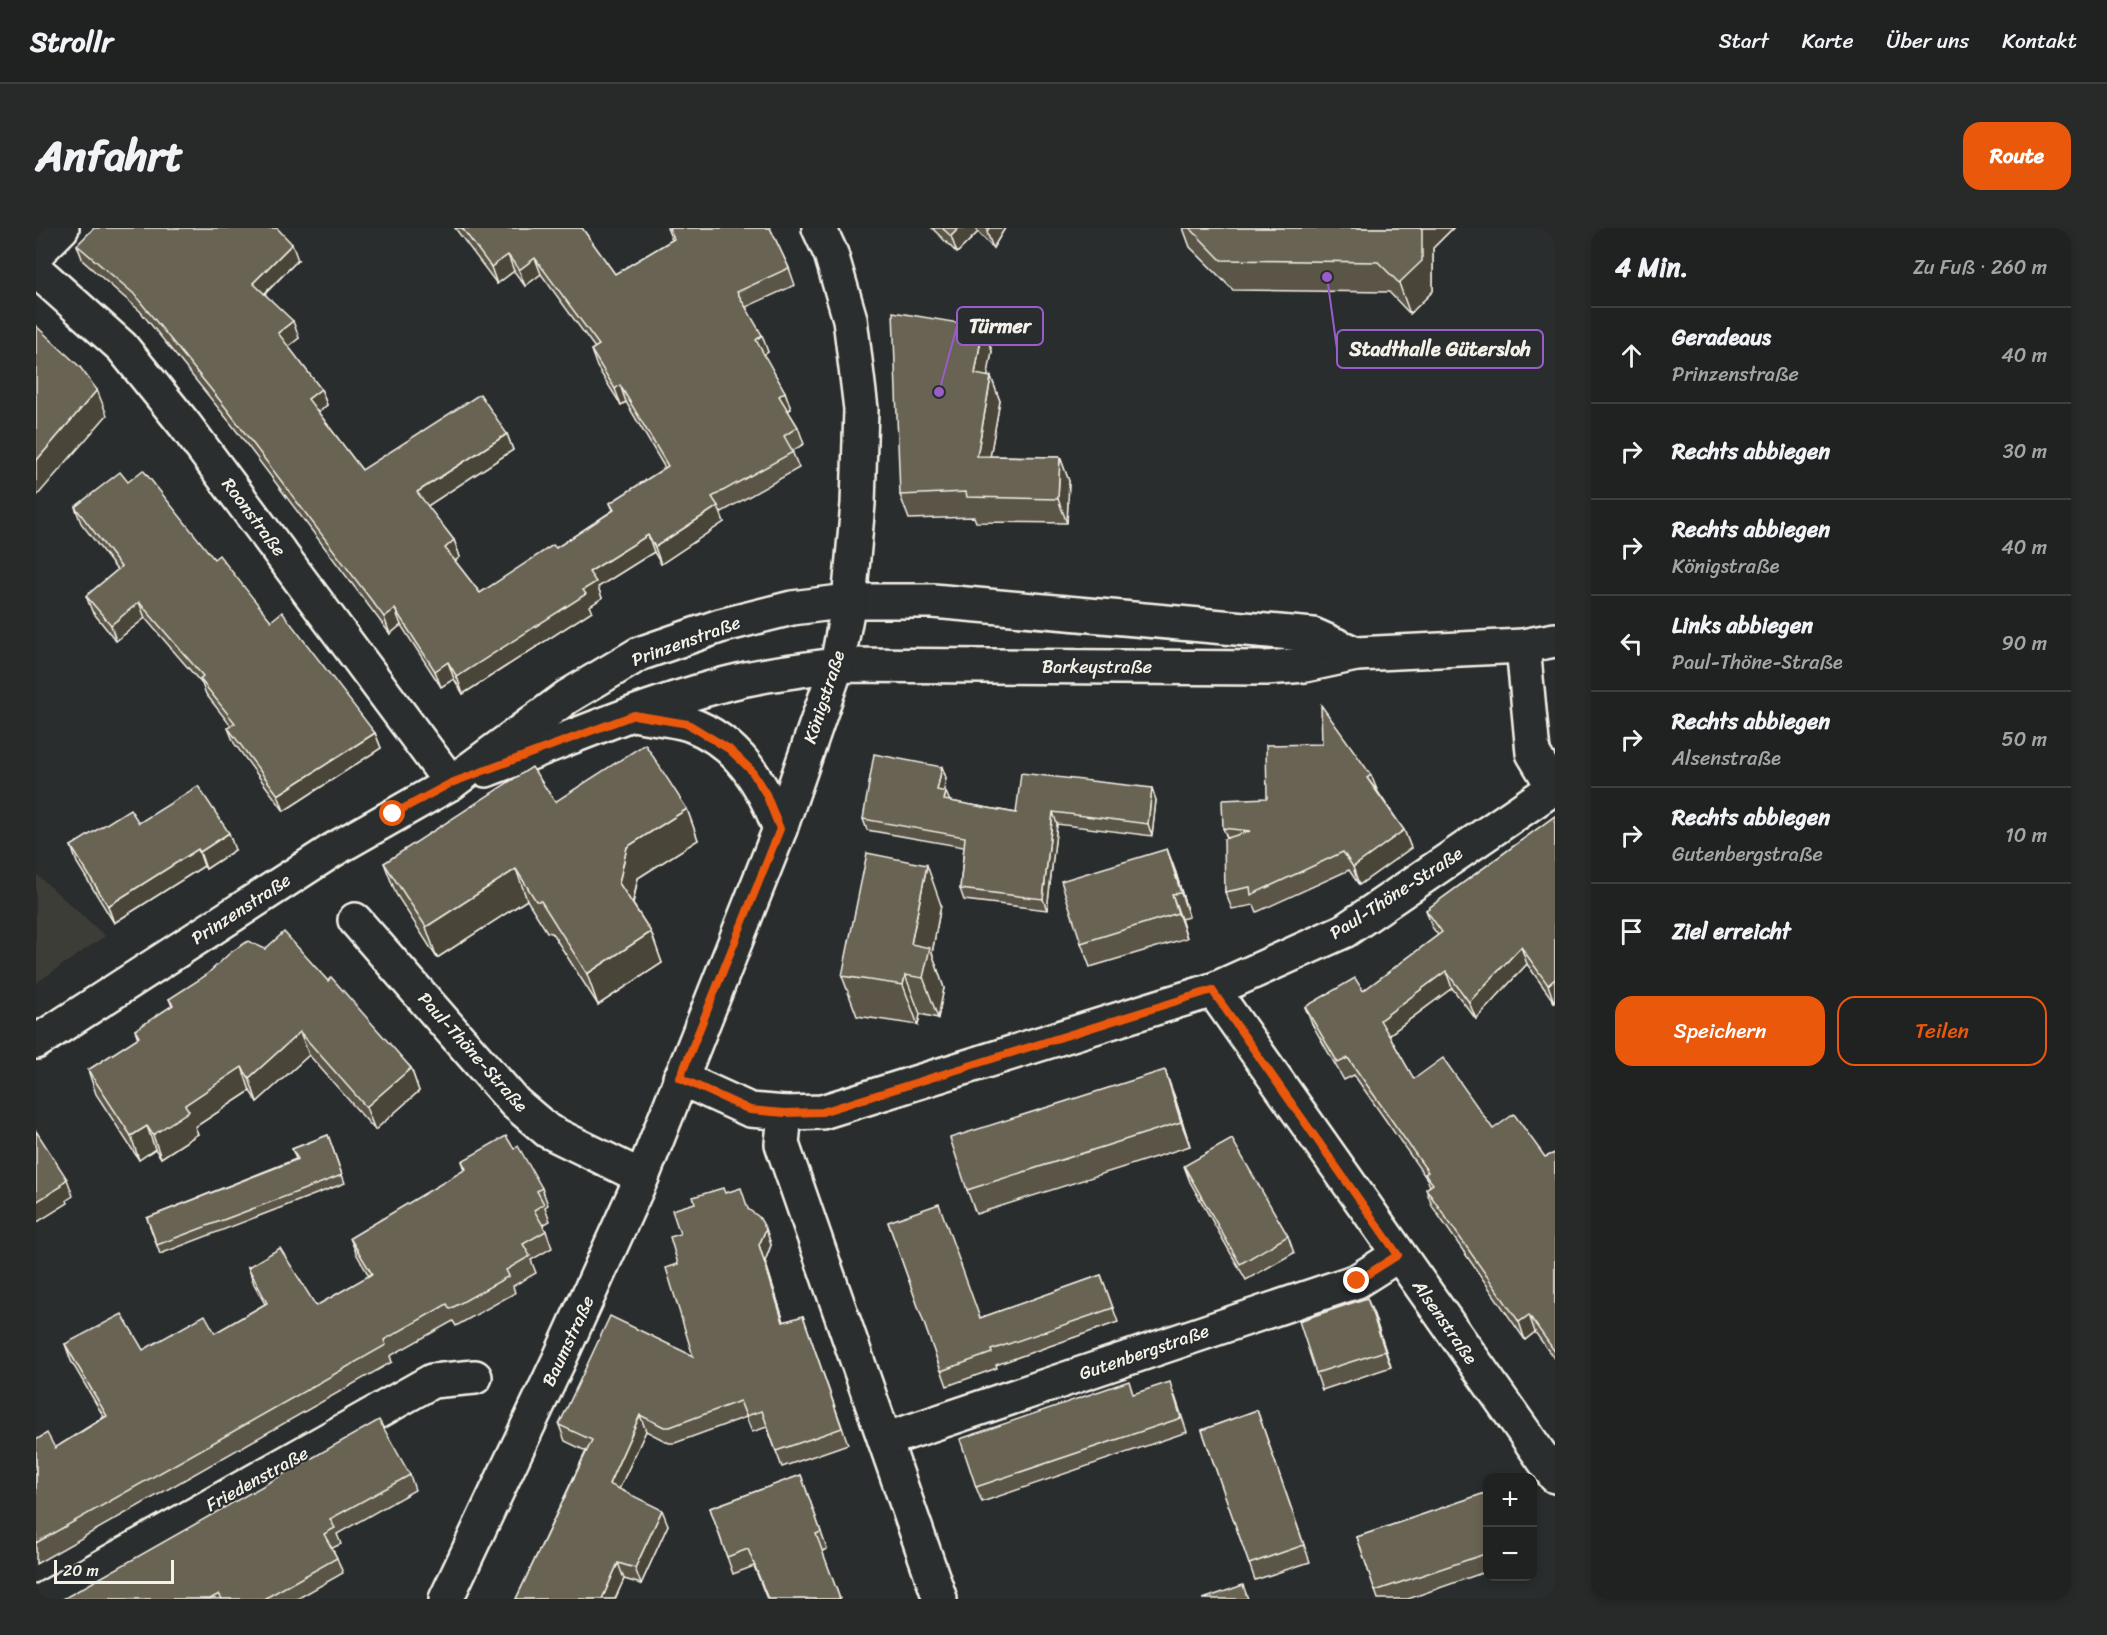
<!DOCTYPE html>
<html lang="de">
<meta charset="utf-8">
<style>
:root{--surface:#202222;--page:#282a2a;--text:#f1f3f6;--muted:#a2a4a5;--line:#3d3f40;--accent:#ea580c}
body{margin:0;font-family:Sriracha,sans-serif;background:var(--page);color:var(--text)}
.controls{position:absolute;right:18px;bottom:18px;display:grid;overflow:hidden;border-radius:12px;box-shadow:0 3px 9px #0003}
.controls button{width:54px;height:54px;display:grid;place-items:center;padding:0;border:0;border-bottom:2px solid var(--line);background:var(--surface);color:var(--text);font:30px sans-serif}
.scale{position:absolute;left:18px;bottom:15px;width:120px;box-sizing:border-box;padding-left:6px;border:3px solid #f4f1e8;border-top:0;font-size:16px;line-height:21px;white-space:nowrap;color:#f4f1e8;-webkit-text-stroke:4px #2a2d2e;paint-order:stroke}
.stop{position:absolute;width:18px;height:18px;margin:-14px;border:4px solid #ea580c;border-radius:50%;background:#fff}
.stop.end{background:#ea580c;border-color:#fff;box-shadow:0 2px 6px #0008}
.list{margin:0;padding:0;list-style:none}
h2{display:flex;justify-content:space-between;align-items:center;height:78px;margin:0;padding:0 24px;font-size:26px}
h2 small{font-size:20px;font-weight:400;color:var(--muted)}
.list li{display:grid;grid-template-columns:39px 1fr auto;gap:18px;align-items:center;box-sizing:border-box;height:96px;padding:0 24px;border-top:2px solid var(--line)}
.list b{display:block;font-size:22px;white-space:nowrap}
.list p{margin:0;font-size:20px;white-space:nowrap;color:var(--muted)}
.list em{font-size:20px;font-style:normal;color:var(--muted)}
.actions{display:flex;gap:12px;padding:18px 24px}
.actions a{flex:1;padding:14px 0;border:2px solid var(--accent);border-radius:18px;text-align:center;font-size:21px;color:var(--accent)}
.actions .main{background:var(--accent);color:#fff}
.icon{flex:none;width:33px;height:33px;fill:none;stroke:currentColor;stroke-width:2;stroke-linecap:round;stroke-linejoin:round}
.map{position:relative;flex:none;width:1519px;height:1371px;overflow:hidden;border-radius:18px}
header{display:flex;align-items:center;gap:36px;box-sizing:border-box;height:84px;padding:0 30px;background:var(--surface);border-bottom:2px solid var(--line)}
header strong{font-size:28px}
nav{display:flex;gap:33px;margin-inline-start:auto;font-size:21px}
.intro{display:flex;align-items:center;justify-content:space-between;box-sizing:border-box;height:144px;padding:0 36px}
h1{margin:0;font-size:42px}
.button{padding:15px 27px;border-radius:18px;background:var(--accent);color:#fff;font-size:21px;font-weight:700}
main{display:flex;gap:36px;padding:0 36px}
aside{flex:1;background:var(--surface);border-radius:18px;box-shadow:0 3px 9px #0003}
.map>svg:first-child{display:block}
.built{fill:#3d3d39}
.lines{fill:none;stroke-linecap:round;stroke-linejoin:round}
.minor-casing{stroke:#f4f1e8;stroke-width:38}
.minor{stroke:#2a2d2e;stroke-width:33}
.wall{fill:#5a5547;stroke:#f4f1e8;stroke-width:1.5}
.shaded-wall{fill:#4a4539;stroke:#f4f1e8;stroke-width:1.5}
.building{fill:#696352;stroke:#f4f1e8;stroke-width:1.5}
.route{stroke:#ea580c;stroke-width:8}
.labels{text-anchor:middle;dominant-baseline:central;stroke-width:4.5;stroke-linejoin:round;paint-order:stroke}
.street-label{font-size:18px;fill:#f4f1e8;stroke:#2a2d2e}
.leader{fill:none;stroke:#995dc9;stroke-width:2}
.callout-dot{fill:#995dc9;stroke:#2a2d2e;stroke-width:2}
.callout{fill:#2a2d2e;stroke:#995dc9;stroke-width:2}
.callout-label{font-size:20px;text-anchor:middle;font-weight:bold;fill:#f4f1e8}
</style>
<header>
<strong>Strollr</strong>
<nav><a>Start</a><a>Karte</a><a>Über uns</a><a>Kontakt</a></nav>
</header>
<div class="intro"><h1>Anfahrt</h1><a class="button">Route</a></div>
<main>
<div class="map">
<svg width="1519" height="1371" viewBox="0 0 1519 1371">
<rect width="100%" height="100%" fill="#2a2d2e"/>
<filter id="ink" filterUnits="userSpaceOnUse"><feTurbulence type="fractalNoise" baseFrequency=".0167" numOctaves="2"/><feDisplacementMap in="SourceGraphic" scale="12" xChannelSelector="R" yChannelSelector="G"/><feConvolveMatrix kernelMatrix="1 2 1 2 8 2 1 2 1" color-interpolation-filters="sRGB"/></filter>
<g filter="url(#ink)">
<!-- built -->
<polygon class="built" points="0,646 69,708 0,755"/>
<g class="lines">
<!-- minor casing -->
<g class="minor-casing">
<g id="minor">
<polyline points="0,26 26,0"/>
<polyline points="0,42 86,119 149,197 415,555"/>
<polyline points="1487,418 1497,525 1518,560"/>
<path d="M603,487C619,490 637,491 653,496C701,513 727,556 744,601"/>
<path d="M450,542C536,510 621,471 710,451C740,445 771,441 801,437L1230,440L1269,437L1320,426L1487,418L1519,412"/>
<polyline points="319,692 479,875 512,903 606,949"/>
<polyline points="1177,762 1519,1248"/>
<polyline points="0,814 297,622 415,555 531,469 603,426 684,398 756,380 813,373 897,373 1277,407 1320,426"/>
<polyline points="644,850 714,882 749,885 786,884 1177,762 1308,703 1519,559"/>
<polyline points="749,885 746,916 904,1371"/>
<polyline points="849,1212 1321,1053 1362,1027"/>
<polyline points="9,1371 396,1153 439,1149"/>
<polyline points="410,1371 523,1132 606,949 744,601 801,437 813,373 822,276 825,181 814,91 795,26 783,0"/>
</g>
</g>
<!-- minor -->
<use href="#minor" class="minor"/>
</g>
<!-- wall -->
<g class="wall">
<polygon points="419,0 546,0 579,46 636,12 631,0 734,0 753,40 759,57 710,79 732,124 728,127 749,164 755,181 752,183 762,199 768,216 756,223 763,240 684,285 688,294 625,336 618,324 562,359 566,370 554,378 556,383 427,466 418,451 405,459 365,397 354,406 196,197 104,83 47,33 41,17 262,32 229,66 263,110 252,118 285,161 291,177 282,184 326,242 471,206 477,222 391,278 418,312 424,329 419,333 444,365 520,320 577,282 574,275 629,240 590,174 585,177 561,139 555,122 559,120 505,46 489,58 478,43 461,56"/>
<polygon points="896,0 969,0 957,20 942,4 921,25"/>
<polygon points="1147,0 1417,0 1397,20 1397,63 1374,86 1353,64 1197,62 1154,19"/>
<polygon points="947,99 956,123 951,148 955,149 964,173 954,228 1024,229 1033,253 1031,295 940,294 938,289 873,291 864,267"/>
<polygon points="92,254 178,331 339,505 345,520 248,583 198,515 192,500 195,498 170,466 166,456 109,390 80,413 56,383 50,368 81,342 45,295 39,279"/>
<polygon points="906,539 910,550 907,564 914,573 980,585 1120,572 1116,608 1021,596 1011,682 928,672 924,661 928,619 831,602 827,591"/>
<polygon points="1342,564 1368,602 1375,620 1323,657 1313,642 1221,684 1218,677 1196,681 1189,664 1191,610 1187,600 1231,570"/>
<polygon points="519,574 651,581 662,612 602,650 597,676 615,704 626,735 562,777 516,705 511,704 491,672 401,730 360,666 348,635"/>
<polygon points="1519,588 1519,773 1518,774 1491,736 1440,791 1416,760 1353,807 1378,851 1457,901 1509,929 1519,925 1519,1132 1499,1104 1489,1112 1396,978 1390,961 1394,958 1391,951 1318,847 1308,852 1276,796 1269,779 1327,763 1402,707 1396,699 1390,682"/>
<polygon points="103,595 199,622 170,641 168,638 78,695 41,635 35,618"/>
<polygon points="1131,621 1140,645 1153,689 1145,691 1151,710 1054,739 1045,715"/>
<polygon points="905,677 896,725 908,760 902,790 884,786 882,797 821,788 806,748"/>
<polygon points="292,753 375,840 383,863 339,902 273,827 221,874 214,863 159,899 162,906 125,930 119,921 103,932 60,866 52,842 102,810 99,802 136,778 133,771"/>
<polygon points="1138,867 1154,918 940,986 931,962"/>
<polygon points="292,907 309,955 124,1026 111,990 260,931 256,921"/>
<polygon points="478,921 506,960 512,977 509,979 514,993 507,997 510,1003 516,1020 495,1032 500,1045 477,1058 479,1065 420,1098 417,1093 354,1128 356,1134 0,1336 0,1212 19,1220 68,1189 35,1133 29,1116 107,1122 179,1105 229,1076 218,1056 212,1039 280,1078 333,1048 321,1027 314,1010 429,942 426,933"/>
<polygon points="1148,938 1252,1008 1258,1025 1210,1052 1154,954"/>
<polygon points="689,965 713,982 730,1001 735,1017 729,1033 748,1094 767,1088 812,1216 746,1239 731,1199 716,1204 710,1189 639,1215 633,1215 610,1203 583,1261 632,1297 605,1356 588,1351 579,1371 480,1371 550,1223 529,1213 523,1197 657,1128 642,1036 644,1006"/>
<polygon points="852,994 944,1090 1065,1047 1082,1094 960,1137 961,1140 911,1158"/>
<polygon points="1338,1087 1355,1139 1286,1162 1280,1145"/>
<polygon points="1097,1166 1139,1168 1151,1204 946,1274 940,1259"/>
<polygon points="1221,1182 1274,1334 1219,1352 1166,1202"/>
<polygon points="374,1247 379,1262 301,1306 305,1316 296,1320 301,1330 307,1345 261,1371 27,1371"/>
<polygon points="765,1247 791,1321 786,1323 804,1371 731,1371 718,1338 697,1346 674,1280"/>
<polygon points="1452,1264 1452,1343 1372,1371 1342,1371 1321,1309"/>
</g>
<!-- shaded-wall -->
<g class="shaded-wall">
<polygon points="923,0 940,0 942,4 921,25 915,8"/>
<polygon points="953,0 969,0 957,20 951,4"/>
<polygon points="1386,0 1417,0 1397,20 1397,63 1374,86 1363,55"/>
<polygon points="256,16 262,32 223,71 217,55"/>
<polygon points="472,27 478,43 461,56 455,39"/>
<polygon points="499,30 505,46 489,58 483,42"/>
<polygon points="257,93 263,110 248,122 242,105"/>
<polygon points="947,99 956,123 948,170 939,146"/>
<polygon points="726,107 732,124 726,128 720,112"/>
<polygon points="955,149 964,173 950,252 941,228"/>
<polygon points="584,157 590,174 585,177 579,161"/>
<polygon points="285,161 291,177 278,188 272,171"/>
<polygon points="61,162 71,187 0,269 0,233"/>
<polygon points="749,164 755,181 749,184 743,168"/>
<polygon points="471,206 477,222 387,281 381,264"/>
<polygon points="1024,229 1033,253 1031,295 1022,271"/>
<polygon points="682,278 688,294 625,336 619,319"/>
<polygon points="612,307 618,324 562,359 566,370 554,378 556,383 427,466 421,449 547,362 553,344"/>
<polygon points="418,312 424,329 415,336 409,320"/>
<polygon points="103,374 109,390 80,413 75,397"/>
<polygon points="359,381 365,397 354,406 348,389"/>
<polygon points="412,434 418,451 405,459 399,443"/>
<polygon points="339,505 345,520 248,583 242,567"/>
<polygon points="906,539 910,550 906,574 901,562"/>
<polygon points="1335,547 1342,564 1331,550"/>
<polygon points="1116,560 1120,572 1116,608 1112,596"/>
<polygon points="910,564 915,576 908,572"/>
<polygon points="651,581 662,612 602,650 594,686 583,655 591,619"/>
<polygon points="1017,584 1021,596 1011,682 1007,671"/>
<polygon points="1368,602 1375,620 1323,657 1317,639"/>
<polygon points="193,605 199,622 170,641 164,624"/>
<polygon points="162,621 168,638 78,695 72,678"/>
<polygon points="1131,621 1140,645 1153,689 1145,665"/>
<polygon points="891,637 905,677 896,725 908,760 902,790 875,716"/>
<polygon points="480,641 491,672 401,730 390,699"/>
<polygon points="1136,666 1145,691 1151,710 1142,685"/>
<polygon points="615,704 626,735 562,777 551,746"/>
<polygon points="1485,719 1491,736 1440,791 1433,774"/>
<polygon points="1410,743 1416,760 1350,809 1344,792"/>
<polygon points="869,747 884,786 882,797 867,757"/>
<polygon points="1519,751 1519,773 1518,774 1512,757"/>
<polygon points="264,804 273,827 221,874 213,850"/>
<polygon points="206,839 214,863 159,899 162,906 125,930 117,907 149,877"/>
<polygon points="375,840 383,863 339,902 330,879"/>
<polygon points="1129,842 1138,867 1154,918 1145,894"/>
<polygon points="111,898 119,921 103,932 95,908"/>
<polygon points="31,951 37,968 31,972 32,975 0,995 0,974"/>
<polygon points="730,1001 735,1017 729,1033 753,1110 723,1017"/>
<polygon points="1331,1070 1338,1087 1355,1139 1349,1123"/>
<polygon points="1493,1087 1499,1104 1489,1112 1483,1094"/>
<polygon points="604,1187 610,1203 578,1272 573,1256"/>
<polygon points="626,1282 632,1297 605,1356 599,1340"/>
<polygon points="582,1335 588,1351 579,1371 566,1371"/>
</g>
<!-- building -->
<g class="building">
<polygon points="58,0 241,0 256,16 217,55 257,93 242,105 285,161 272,171 326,242 444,166 471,206 381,264 418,312 409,320 444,365 517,317 520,320 578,282 574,275 632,238 584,157 579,161 555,122 563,117 499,30 483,42 472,27 455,39 426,0 546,0 579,46 638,11 633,0 734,0 753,40 701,64 726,107 720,112 749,164 743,168 762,199 748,208 757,224 676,269 682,278 619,319 612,307 553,344 560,354 547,362 550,366 421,449 412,434 399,443 359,381 348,389 190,180 98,66 41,17"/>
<polygon points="906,0 923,0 915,8"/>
<polygon points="1154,0 1386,0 1386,33 1363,55 1342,34 1185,32"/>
<polygon points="857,84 947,99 939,146 955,149 941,228 1024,229 1022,271 931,269 930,264 864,267"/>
<polygon points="0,98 44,139 61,162 0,233"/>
<polygon points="107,242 178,331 183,327 235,393 246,384 339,505 242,567 192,500 199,495 164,451 167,448 103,374 75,397 50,368 85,339 39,279 84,244 92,254"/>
<polygon points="1285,477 1335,547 1331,550 1368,602 1317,639 1307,624 1215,667 1214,659 1189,664 1188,611 1214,603 1187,600 1186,572 1231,570 1230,517 1286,516"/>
<polygon points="609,516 651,581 591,619 583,655 615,704 551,746 505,673 500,673 480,641 390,699 348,635 496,539 519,574"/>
<polygon points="838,526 906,539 901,562 910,564 908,572 980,585 985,545 1116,560 1112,596 1017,584 1007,671 924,661 929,609 827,591"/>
<polygon points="162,558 193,605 164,624 162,621 72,678 35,618 94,581 103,595"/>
<polygon points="1519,588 1519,751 1512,757 1485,719 1433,774 1410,743 1344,792 1378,851 1407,830 1457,901 1478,886 1509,929 1519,925 1519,1124 1493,1087 1483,1094 1390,961 1397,956 1389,946 1392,944 1312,830 1302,835 1269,779 1319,750 1327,763 1406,704 1390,682"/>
<polygon points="1131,621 1145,665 1136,666 1142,685 1045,715 1025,653"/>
<polygon points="831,625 891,637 875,716 894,720 887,750 869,747 867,757 806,748"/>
<polygon points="248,704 292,753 295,749 375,840 330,879 264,804 213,850 206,839 149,877 153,883 117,907 111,898 95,908 52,842 103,809 99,802 137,777 133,771 169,748 195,724 212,713 229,721"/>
<polygon points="1129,842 1145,894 931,962 914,910"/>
<polygon points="0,903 31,951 25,956 26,958 0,974"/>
<polygon points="292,907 306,947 121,1017 111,990 262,931 256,921"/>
<polygon points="470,908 478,921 482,918 506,960 501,963 508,976 498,982 510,1003 487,1016 494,1028 470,1042 473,1048 414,1081 411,1076 348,1112 350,1117 0,1315 0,1212 11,1205 19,1220 71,1188 29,1116 86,1086 107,1122 169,1087 179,1105 231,1075 212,1039 244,1020 280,1078 336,1046 314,1010 430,941 426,933"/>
<polygon points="1196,911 1252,1008 1204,1036 1148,938"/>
<polygon points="687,960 689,965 705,960 712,981 723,989 730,1001 723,1017 747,1094 767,1088 806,1200 740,1223 726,1183 710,1188 704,1173 634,1199 628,1199 604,1187 573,1256 626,1282 599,1340 582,1335 566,1371 480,1371 556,1212 523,1197 574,1088 657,1128 630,1040 642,1036 634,1009 644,1006 636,982 659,975 657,969"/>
<polygon points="903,976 944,1090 1065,1047 1077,1080 955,1122 956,1125 905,1143 852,994"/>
<polygon points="1331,1070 1349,1123 1280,1145 1263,1093"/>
<polygon points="1093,1153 1097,1166 1134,1154 1145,1190 940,1259 924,1211"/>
<polygon points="1221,1182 1268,1317 1213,1336 1166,1202"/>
<polygon points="343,1192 374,1247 294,1291 299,1300 288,1306 301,1330 228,1371 186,1371 183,1366 174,1371 27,1371"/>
<polygon points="765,1247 785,1304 780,1306 804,1371 732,1371 712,1321 691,1329 674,1280"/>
<polygon points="1452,1264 1452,1325 1339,1363 1321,1309"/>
<polygon points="1207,1357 1212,1371 1167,1371"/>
</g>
</g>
<g class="lines" filter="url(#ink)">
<!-- route -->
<polyline class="route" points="357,586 415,555 598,487 652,496 693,521 715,542 730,566 744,601 644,850 714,882 749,885 786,884 1176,762 1362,1027 1321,1053"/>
</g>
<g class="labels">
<!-- street labels -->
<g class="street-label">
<text transform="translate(218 289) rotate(53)">Roonstraße</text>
<text transform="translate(650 413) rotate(-20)">Prinzenstraße</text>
<text x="1061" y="439">Barkeystraße</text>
<text transform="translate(788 469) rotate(-72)">Königstraße</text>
<text transform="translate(1360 665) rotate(-33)">Paul-Thöne-Straße</text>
<text transform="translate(205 681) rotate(-33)">Prinzenstraße</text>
<text transform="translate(437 824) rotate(48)">Paul-Thöne-Straße</text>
<text transform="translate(1409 1094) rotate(55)">Alsenstraße</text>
<text transform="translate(532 1113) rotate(-65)">Baumstraße</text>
<text transform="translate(1108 1124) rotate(-19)">Gutenbergstraße</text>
<text transform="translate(221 1251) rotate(-29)">Friedenstraße</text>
</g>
</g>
<!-- callouts -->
<path class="leader" d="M903 164L921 98M1291 49L1301 121"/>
<g class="callout-dot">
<circle cx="903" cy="164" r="6"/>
<circle cx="1291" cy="49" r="6"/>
</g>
<g class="callout">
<rect x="921" y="79" width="86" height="38" rx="6"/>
<rect x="1301" y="102" width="206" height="38" rx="6"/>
</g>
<g class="callout-label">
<text x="964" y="105">Türmer</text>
<text x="1404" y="128">Stadthalle Gütersloh</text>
</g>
</svg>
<div class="controls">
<button>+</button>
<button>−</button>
</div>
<div class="scale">20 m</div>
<div class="stop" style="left:357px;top:586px"></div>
<div class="stop end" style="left:1321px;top:1053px"></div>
</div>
<aside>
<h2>4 Min.<small>Zu Fuß · 260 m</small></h2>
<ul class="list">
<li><svg class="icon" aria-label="ahead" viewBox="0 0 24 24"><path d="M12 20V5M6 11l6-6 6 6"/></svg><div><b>Geradeaus</b><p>Prinzenstraße</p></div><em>40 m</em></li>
<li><svg class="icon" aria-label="right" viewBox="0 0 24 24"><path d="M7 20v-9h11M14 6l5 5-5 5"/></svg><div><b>Rechts abbiegen</b></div><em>30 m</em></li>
<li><svg class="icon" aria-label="right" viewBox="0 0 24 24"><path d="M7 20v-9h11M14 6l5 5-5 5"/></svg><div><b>Rechts abbiegen</b><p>Königstraße</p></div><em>40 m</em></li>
<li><svg class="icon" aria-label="left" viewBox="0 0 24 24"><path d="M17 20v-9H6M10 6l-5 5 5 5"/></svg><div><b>Links abbiegen</b><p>Paul-Thöne-Straße</p></div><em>90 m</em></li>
<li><svg class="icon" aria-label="right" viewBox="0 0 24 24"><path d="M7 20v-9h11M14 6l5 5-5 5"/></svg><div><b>Rechts abbiegen</b><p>Alsenstraße</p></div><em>50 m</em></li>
<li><svg class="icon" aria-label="right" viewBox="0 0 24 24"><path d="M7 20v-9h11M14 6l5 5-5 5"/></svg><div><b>Rechts abbiegen</b><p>Gutenbergstraße</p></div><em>10 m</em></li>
<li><svg class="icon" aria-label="arrive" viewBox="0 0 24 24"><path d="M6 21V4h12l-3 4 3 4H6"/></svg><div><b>Ziel erreicht</b></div></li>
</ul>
<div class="actions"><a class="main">Speichern</a><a>Teilen</a></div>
</aside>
</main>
